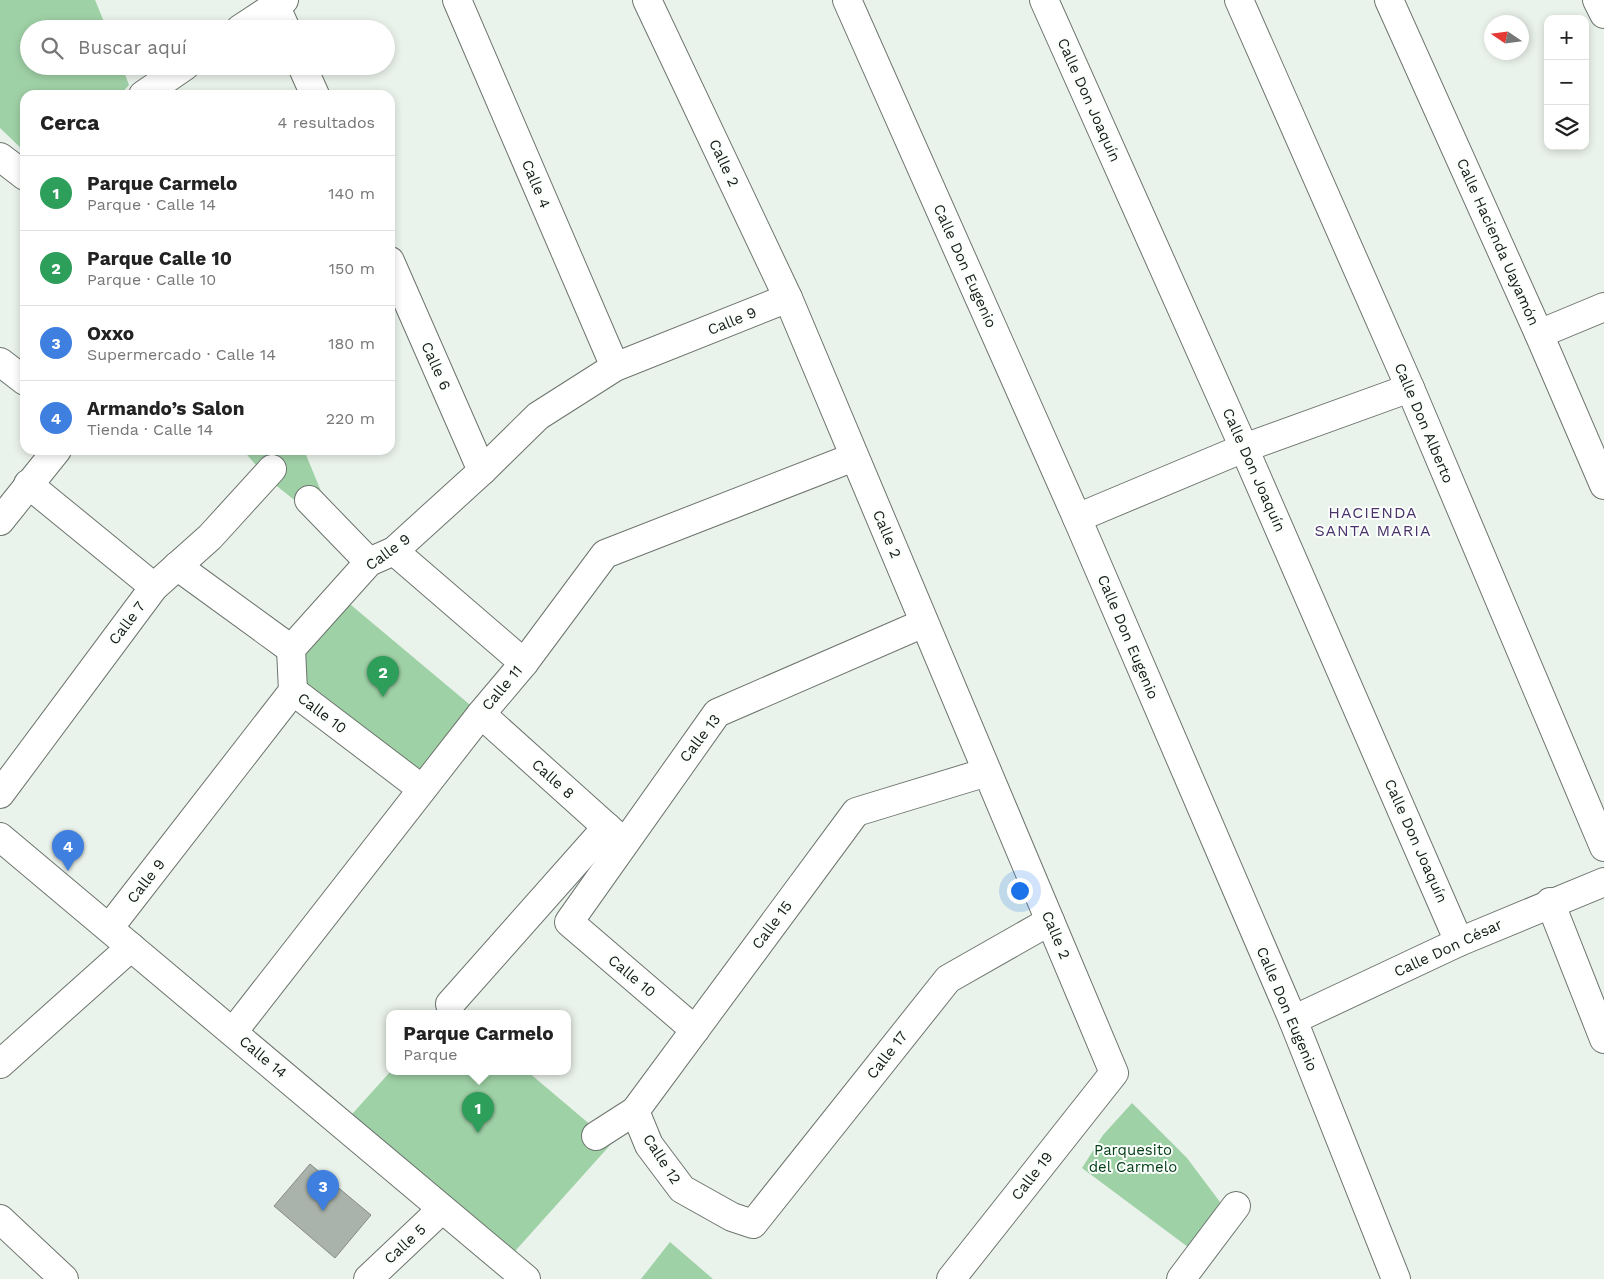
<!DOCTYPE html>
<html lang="es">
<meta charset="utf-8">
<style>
:root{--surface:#fff;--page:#f2f2f2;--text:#222;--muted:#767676;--line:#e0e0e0;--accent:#d93025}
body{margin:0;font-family:"Work Sans",sans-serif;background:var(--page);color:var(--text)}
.controls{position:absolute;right:15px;top:15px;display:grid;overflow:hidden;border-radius:10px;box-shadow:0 2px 8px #0003}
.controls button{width:45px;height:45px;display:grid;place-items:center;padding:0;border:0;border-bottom:1px solid var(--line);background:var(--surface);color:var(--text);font:25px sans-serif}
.compass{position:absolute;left:1484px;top:15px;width:45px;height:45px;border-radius:50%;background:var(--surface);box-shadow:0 2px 8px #0003;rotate:283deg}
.you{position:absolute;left:1019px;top:890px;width:18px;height:18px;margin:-12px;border:4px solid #fff;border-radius:50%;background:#1a73e8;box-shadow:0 0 0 8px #1a73e833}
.badge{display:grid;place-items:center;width:32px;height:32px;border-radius:50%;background:var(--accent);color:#fff;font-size:16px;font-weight:700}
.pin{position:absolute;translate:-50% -41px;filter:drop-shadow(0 1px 2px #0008)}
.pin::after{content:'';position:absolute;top:26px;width:18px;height:15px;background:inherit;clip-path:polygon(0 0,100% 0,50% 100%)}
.popup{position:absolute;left:386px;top:1010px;width:185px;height:65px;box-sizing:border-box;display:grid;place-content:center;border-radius:10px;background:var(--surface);filter:drop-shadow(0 1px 4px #0005);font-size:16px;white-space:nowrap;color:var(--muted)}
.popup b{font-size:19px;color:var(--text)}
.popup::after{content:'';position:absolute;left:50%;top:100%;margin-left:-10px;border:10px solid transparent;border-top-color:var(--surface)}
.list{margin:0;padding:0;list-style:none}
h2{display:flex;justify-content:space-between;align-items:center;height:65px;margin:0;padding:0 20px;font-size:21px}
h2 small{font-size:16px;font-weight:400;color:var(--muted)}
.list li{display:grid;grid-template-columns:32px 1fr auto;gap:15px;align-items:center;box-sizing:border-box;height:75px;padding:0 20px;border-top:1px solid var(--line)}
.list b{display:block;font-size:19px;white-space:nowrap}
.list p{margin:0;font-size:16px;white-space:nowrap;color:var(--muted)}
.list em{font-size:16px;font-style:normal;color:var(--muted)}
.icon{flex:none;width:28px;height:28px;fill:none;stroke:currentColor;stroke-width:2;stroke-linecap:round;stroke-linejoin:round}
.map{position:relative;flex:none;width:1604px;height:1279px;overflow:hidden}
.search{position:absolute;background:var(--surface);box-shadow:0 2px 8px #0003;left:20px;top:20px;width:375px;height:55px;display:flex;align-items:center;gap:12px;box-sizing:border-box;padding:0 18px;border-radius:28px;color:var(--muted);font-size:19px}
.panel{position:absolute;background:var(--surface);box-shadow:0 2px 8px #0003;left:20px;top:90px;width:375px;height:365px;border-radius:15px}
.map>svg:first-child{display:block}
.green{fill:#9fd1a6}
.building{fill:#aab3ab;stroke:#848c85}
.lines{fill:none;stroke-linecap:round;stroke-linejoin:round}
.street-casing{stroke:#6c746d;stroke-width:30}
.street{stroke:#fff;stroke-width:28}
.labels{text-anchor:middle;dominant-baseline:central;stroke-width:4;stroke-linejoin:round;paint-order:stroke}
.street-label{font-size:15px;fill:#161a17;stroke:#fbfffb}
.park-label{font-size:15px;fill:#013c15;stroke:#fbfffb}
.neighbourhood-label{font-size:16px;letter-spacing:1px;fill:#4a326d;stroke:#fbfffb}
</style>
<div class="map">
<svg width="1604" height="1279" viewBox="0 0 1604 1279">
<rect width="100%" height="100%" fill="#eaf3eb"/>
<!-- green -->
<g class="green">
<polygon points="0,0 95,0 107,29 29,29 29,66 122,66 129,85 120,95 25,95 25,152 0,128"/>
<polygon points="243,450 304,450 340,537 267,478"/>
<polygon points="345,600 481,714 422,789 284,679"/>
<polygon points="390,1072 528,1072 612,1143 507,1260 344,1123"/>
<polygon points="1132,1103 1187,1158 1220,1202 1192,1250 1082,1168 1103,1135"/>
<polygon points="670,1242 713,1279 641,1279"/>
</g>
<!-- building -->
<polygon class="building" points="310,1164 371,1215 335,1258 274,1206"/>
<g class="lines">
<!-- street casing -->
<g class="street-casing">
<g id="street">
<polyline points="457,0 615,367"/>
<polyline points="647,0 788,298 1114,1073 951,1279"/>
<polyline points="847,0 1077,518 1293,1020 1396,1279"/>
<polyline points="1044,0 1244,448 1459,942"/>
<polyline points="1239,0 1410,388 1604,847"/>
<polyline points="1389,0 1539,334 1604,485"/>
<polyline points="1597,0 1604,14"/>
<polyline points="275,5 286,29"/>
<polyline points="240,29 284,0"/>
<polyline points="302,66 315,95"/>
<polyline points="143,95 185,66"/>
<polyline points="0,157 25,176"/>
<polyline points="390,261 482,471"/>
<polyline points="1539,334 1604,307"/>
<polyline points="0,362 25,381"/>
<polyline points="28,484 154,587"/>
<polyline points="309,500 369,562"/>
<polyline points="1077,518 1244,448 1410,388"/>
<polyline points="0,521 57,450"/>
<polyline points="394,551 524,663"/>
<polyline points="177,566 291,649"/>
<polyline points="293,691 422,789"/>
<polyline points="481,714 619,838"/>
<polyline points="0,794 154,587 210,537 272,469"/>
<polyline points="0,837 526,1279"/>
<polyline points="1550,902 1604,1039"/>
<polyline points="109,928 293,691 291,649 369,562 394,551 482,471 538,416 615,367 788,298"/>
<polyline points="450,1004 607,827"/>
<polyline points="1293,1020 1459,942 1604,882"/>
<polyline points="695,1030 569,922 717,713 924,623"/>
<polyline points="233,1032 481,714 524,663 605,554 854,457"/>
<polyline points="0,1064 131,947"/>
<polyline points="635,1111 649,1145 682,1189 732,1217 753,1224 948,979 1050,921"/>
<polyline points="596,1136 635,1111 856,812 987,772"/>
<polyline points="0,1219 64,1279"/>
<polyline points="368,1279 442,1209"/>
<polyline points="1181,1279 1236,1206"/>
</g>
</g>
<!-- street -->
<use href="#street" class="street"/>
</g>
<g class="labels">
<!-- street labels -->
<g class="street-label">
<text transform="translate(1089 100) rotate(66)">Calle Don Joaquín</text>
<text transform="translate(724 163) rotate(65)">Calle 2</text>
<text transform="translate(536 184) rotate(67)">Calle 4</text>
<text transform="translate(1498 242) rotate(66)">Calle Hacienda Uayamón</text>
<text transform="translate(965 266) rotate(66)">Calle Don Eugenio</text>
<text transform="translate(732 321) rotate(-22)">Calle 9</text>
<text transform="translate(436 366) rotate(66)">Calle 6</text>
<text transform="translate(1424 423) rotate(67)">Calle Don Alberto</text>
<text transform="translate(1254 470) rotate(66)">Calle Don Joaquín</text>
<text transform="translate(887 534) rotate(67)">Calle 2</text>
<text transform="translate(388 552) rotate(-36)">Calle 9</text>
<text transform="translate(127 623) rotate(-53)">Calle 7</text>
<text transform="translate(1128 637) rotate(67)">Calle Don Eugenio</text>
<text transform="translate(502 688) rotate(-50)">Calle 11</text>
<text transform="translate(322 713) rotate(37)">Calle 10</text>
<text transform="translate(700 738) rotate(-52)">Calle 13</text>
<text transform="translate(553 779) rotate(42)">Calle 8</text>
<text transform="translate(1416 841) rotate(66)">Calle Don Joaquín</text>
<text transform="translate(146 881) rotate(-52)">Calle 9</text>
<text transform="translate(772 925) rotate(-53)">Calle 15</text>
<text transform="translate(1056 935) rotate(67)">Calle 2</text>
<text transform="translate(1448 948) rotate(-25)">Calle Don César</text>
<text transform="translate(632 976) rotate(40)">Calle 10</text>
<text transform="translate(1287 1009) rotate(67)">Calle Don Eugenio</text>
<text transform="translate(887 1055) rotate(-52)">Calle 17</text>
<text transform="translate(263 1057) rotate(40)">Calle 14</text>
<text transform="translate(662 1159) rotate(57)">Calle 12</text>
<text transform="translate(1032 1176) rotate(-52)">Calle 19</text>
<text transform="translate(405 1244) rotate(-43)">Calle 5</text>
</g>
<!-- park labels -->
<g class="park-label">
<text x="1133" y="1150">Parquesito<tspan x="1133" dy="17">del Carmelo</tspan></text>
</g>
<!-- neighbourhood labels -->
<g class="neighbourhood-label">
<text x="1373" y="512">HACIENDA<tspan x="1373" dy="18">SANTA MARIA</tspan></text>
</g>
</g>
</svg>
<div class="controls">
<button>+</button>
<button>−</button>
<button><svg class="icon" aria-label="layers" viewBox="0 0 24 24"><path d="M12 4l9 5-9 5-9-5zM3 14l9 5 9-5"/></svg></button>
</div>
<svg class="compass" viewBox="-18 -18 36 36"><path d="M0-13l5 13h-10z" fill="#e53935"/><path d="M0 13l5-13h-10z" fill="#767676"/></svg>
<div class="you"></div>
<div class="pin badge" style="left:478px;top:1133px;background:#2e9e5b">1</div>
<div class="popup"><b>Parque Carmelo</b>Parque</div>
<div class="pin badge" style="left:383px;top:697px;background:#2e9e5b">2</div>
<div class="pin badge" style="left:323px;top:1211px;background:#3f7fe0">3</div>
<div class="pin badge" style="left:68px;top:871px;background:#3f7fe0">4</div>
<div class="search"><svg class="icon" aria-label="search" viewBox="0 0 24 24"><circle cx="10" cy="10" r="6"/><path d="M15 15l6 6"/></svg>Buscar aquí</div>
<section class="panel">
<h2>Cerca<small>4 resultados</small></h2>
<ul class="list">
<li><span class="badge" style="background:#2e9e5b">1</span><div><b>Parque Carmelo</b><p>Parque · Calle 14</p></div><em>140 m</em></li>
<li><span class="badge" style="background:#2e9e5b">2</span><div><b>Parque Calle 10</b><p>Parque · Calle 10</p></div><em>150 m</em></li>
<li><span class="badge" style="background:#3f7fe0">3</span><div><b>Oxxo</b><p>Supermercado · Calle 14</p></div><em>180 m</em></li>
<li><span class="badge" style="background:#3f7fe0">4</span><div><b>Armando’s Salon</b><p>Tienda · Calle 14</p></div><em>220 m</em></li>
</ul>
</section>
</div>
